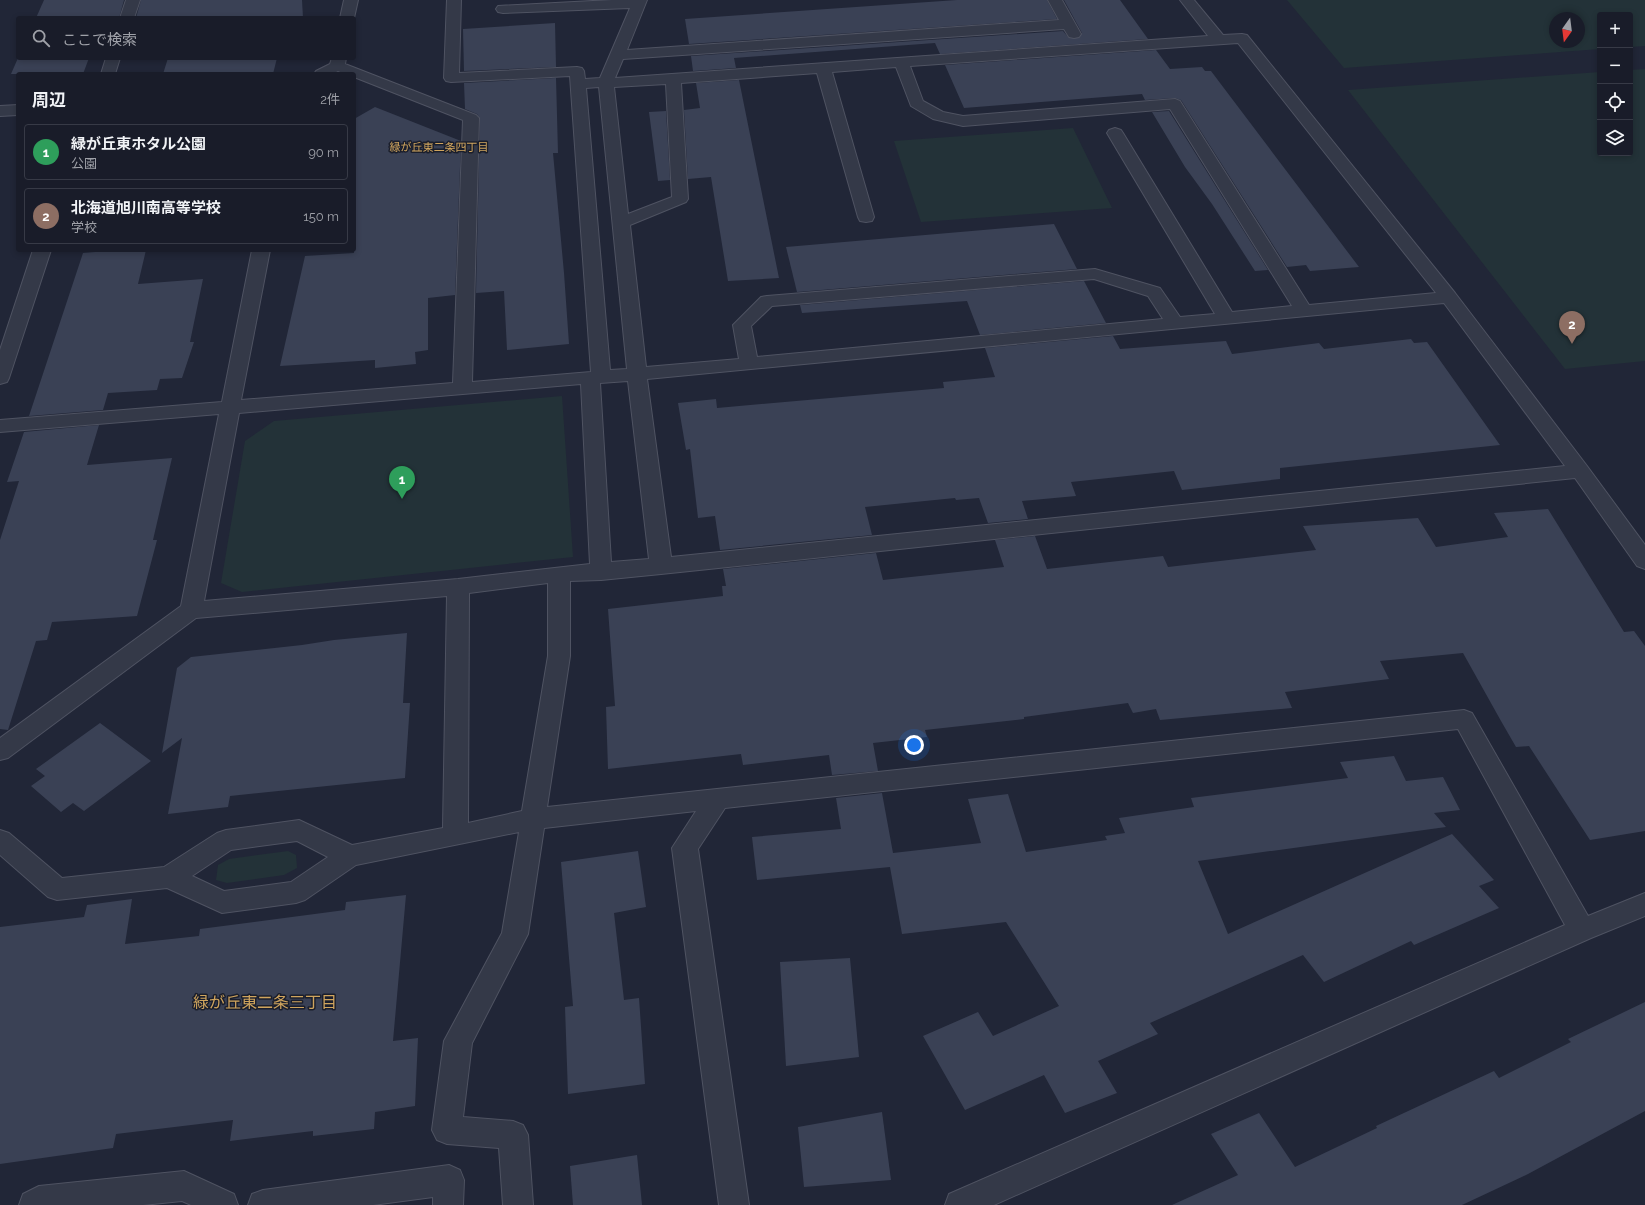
<!DOCTYPE html>
<html lang="ja">
<meta charset="utf-8">
<style>
:root{--surface:#191c29;--page:#262935;--text:#f1f3f6;--muted:#9fa1a8;--line:#373a46;--accent:#1a73e8}
body{margin:0;font-family:Raleway,"Noto Sans JP",sans-serif;background:var(--page);color:var(--text)}
.controls{position:absolute;right:12px;top:12px;display:grid;overflow:hidden;border-radius:4px;box-shadow:0 2px 6px #0003}
.controls button{width:36px;height:36px;display:grid;place-items:center;padding:0;border:0;border-bottom:1px solid var(--line);background:var(--surface);color:var(--text);font:20px sans-serif}
.compass{position:absolute;left:1549px;top:12px;width:36px;height:36px;border-radius:50%;background:var(--surface);box-shadow:0 2px 6px #0003;rotate:194deg}
.you{position:absolute;left:914px;top:745px;width:14px;height:14px;margin:-10px;border:3px solid #fff;border-radius:50%;background:#1a73e8;box-shadow:0 0 0 6px #1a73e833}
.badge{display:grid;place-items:center;width:26px;height:26px;border-radius:50%;background:var(--accent);color:#fff;font-size:13px;font-weight:700}
.pin{position:absolute;translate:-50% -33px;filter:drop-shadow(0 1px 2px #0008)}
.pin::after{content:'';position:absolute;top:21px;width:14px;height:12px;background:inherit;clip-path:polygon(0 0,100% 0,50% 100%)}
.list{margin:0;padding:0;list-style:none}
h2{display:flex;justify-content:space-between;align-items:center;height:52px;margin:0;padding:0 16px;font-size:17px}
h2 small{font-size:13px;font-weight:400;color:var(--muted)}
.list li{display:grid;grid-template-columns:26px 1fr auto;gap:12px;align-items:center;box-sizing:border-box;height:56px;margin:0 8px 8px;padding:0 8px;border:1px solid var(--line);border-radius:4px}
.list b{display:block;font-size:15px;white-space:nowrap}
.list p{margin:0;font-size:13px;white-space:nowrap;color:var(--muted)}
.list em{font-size:13px;font-style:normal;color:var(--muted)}
.icon{flex:none;width:22px;height:22px;fill:none;stroke:currentColor;stroke-width:2;stroke-linecap:round;stroke-linejoin:round}
.map{position:relative;flex:none;width:1645px;height:1205px;overflow:hidden}
.search{position:absolute;background:var(--surface);box-shadow:0 2px 6px #0003;left:16px;top:16px;width:340px;height:44px;display:flex;align-items:center;gap:10px;box-sizing:border-box;padding:0 14px;border-radius:4px;color:var(--muted);font-size:15px}
.panel{position:absolute;background:var(--surface);box-shadow:0 2px 6px #0003;left:16px;top:72px;width:340px;height:180px;border-radius:4px}
.map>svg:first-child{display:block}
.green{fill:#233238;fill-rule:evenodd}
.building{fill:#3a4155}
.lines{fill:none;stroke-linecap:round;stroke-linejoin:round}
.minor-casing{stroke:#4f5362;stroke-width:2}
.minor{fill:#343948;fill-rule:evenodd}
.labels{text-anchor:middle;dominant-baseline:central;stroke-width:3;stroke-linejoin:round;paint-order:stroke}
.far-neighbourhood-label{font-size:11px;fill:#d0a55e;stroke:#1a1e2c}
.near-neighbourhood-label{font-size:16px;fill:#d0a55e;stroke:#1a1e2c}
</style>
<div class="map">
<svg width="1645" height="1205" viewBox="0 0 1645 1205">
<rect width="100%" height="100%" fill="#212637"/>
<!-- green -->
<g class="green">
<path d="M1287,0H1645V46L1630,47V15H1600V49L1344,68ZM1555,18H1579V42H1555Z"/>
<polygon points="1645,69 1645,361 1565,369 1348,90 1600,72 1600,153 1630,153 1630,70"/>
<polygon points="1073,128 1112,208 921,222 894,141"/>
<polygon points="562,396 573,557 242,592 221,583 245,441 274,421"/>
<polygon points="288,851 296,855 297,868 284,875 227,883 216,880 218,865 229,859"/>
</g>
<!-- building -->
<g class="building">
<polygon points="44,0 124,0 119,18 36,18"/>
<polygon points="141,0 302,0 303,18 136,18"/>
<polygon points="957,0 1047,0 1057,19 689,44 685,19"/>
<polygon points="1064,0 1120,0 1148,39 940,54 935,43 734,58 736,68 693,71 691,56 1063,31 1069,38 1079,38 1082,33"/>
<polygon points="555,23 556,67 464,71 463,29"/>
<polygon points="1156,50 1170,69 1202,67 1205,71 1211,71 1359,267 1310,271 1306,265 1287,267 1181,100 1175,98 1145,100 1142,94 964,108 945,65"/>
<polygon points="18,58 89,58 83,74 11,74"/>
<polygon points="168,58 277,58 273,74 163,74"/>
<polygon points="556,78 558,153 553,153 564,273 569,344 507,350 504,291 476,293 480,118 477,114 465,109 464,83"/>
<polygon points="739,80 779,278 728,281 711,177 688,179 684,110 700,108 696,83"/>
<polygon points="375,107 461,141 455,295 428,298 428,350 415,352 416,364 375,368 375,360 280,366 305,256 354,253 354,119"/>
<polygon points="666,111 670,180 658,181 649,112"/>
<polygon points="1169,111 1268,270 1255,271 1212,204 1185,167 1152,112"/>
<polygon points="1054,224 1077,269 797,292 786,247"/>
<polygon points="119,250 146,250 138,284 203,279 190,342 194,342 182,378 160,379 157,390 108,393 103,410 29,416 83,253"/>
<polygon points="1084,281 1106,323 980,335 967,301 802,313 800,305"/>
<polygon points="1113,336 1120,349 1226,341 1232,354 1319,343 1324,349 1411,339 1414,343 1427,342 1500,445 1280,468 1280,479 1182,490 1174,471 1071,482 1076,496 1022,501 1028,519 988,523 979,498 956,500 955,498 865,507 872,535 720,550 715,516 698,518 690,449 686,450 678,403 716,399 717,408 944,388 943,382 995,377 985,348"/>
<polygon points="99,425 87,465 172,458 153,540 157,540 137,616 52,622 47,640 36,641 8,730 0,729 0,540 19,481 7,482 24,432"/>
<polygon points="1548,509 1624,632 1634,631 1645,646 1645,831 1590,840 1529,746 1516,747 1501,721 1463,653 1380,661 1389,679 1285,692 1292,708 1160,720 1156,709 1133,713 1128,703 1024,717 1024,719 925,730 927,737 873,743 878,771 832,775 829,755 743,765 741,754 608,769 606,707 615,706 608,609 723,596 722,586 726,586 723,569 876,553 883,580 1004,567 995,540 1035,536 1047,569 1163,556 1168,567 1316,550 1303,526 1418,518 1436,547 1508,537 1494,513"/>
<polygon points="407,633 403,703 410,703 405,778 230,796 228,807 168,814 182,738 162,753 177,668 191,657 302,645 334,640"/>
<polygon points="100,723 151,761 84,811 73,803 61,812 31,786 45,776 36,769"/>
<polygon points="1394,756 1406,781 1443,777 1460,810 1434,813 1446,827 1198,861 1228,934 1452,834 1494,880 1479,886 1499,908 1414,945 1411,941 1324,982 1303,955 1150,1023 1158,1034 1098,1061 1117,1093 1065,1113 1044,1075 965,1110 923,1036 978,1012 993,1036 1059,1006 1006,922 902,934 890,867 757,880 752,837 841,829 836,798 882,793 893,853 981,843 968,799 1008,794 1026,852 1107,840 1105,836 1125,833 1119,818 1194,807 1191,798 1348,778 1340,762"/>
<polygon points="638,851 646,907 614,913 624,1000 639,998 645,1084 568,1094 565,1007 573,1006 561,862"/>
<polygon points="406,895 393,1041 418,1038 415,1106 375,1112 374,1129 313,1136 313,1131 230,1141 233,1120 116,1134 113,1148 0,1164 0,927 84,917 87,905 132,899 125,944 199,936 200,929 345,910 346,902"/>
<polygon points="850,958 859,1057 786,1066 780,962"/>
<polygon points="1645,1002 1645,1111 1528,1174 1462,1205 1172,1205 1238,1175 1211,1134 1259,1113 1295,1167 1377,1128 1376,1126 1494,1071 1499,1078 1571,1042 1568,1039"/>
<polygon points="882,1112 891,1180 804,1187 798,1127"/>
<polygon points="637,1155 642,1205 573,1205 570,1166"/>
</g>
<g class="lines">
<!-- minor casing -->
<g class="minor-casing">
<g id="minor">
<polygon points="126,0 140,0 134,18 120,18"/>
<polygon points="344,0 358,0 354,18 340,18"/>
<path d="M447,0H461L459,73L577,67L582,68L584,71L585,79L600,78L630,8L503,13L498,12L496,9L498,6L612,0H647L627,50L1059,20L1048,0H1062L1081,34L1079,37L1074,38L1069,37L1064,29L623,59L615,78L1208,36L1180,0H1194L1223,35L1242,34L1247,35L1455,293L1587,466L1645,545V569L1637,566L1575,478L661,574L601,580L570,581V656L547,807L1464,710L1472,713L1588,916L1645,893V916L1591,938L994,1205H945L949,1194L1565,925L1458,729L725,808L698,849L749,1205H719L672,848L696,811L544,828L528,934L472,1043L463,1117L513,1121L523,1125L528,1135L533,1205H503L499,1148L447,1144L437,1140L432,1130L444,1041L502,933L519,832L356,865L305,900L296,903L222,913L167,888L57,900L48,897L0,855V830L9,833L62,878L164,867L217,833L226,830L299,820L352,845L443,828L447,596L196,618L8,758L0,760V738L181,606L219,414L0,432V420L222,402L252,250H270L241,400L453,383L463,120L354,77V74H345L338,71L332,74H314L316,71L330,64L332,58H346L345,64L476,115L479,118L472,382L591,372L570,76L451,82L446,81L444,78ZM1238,43L1436,293L1309,305L1180,101L1175,99L963,116L943,112L923,101L910,66ZM896,67L911,106L933,119L963,126L1170,109L1292,306L1232,312L1123,133L1121,130L1115,128L1109,130L1107,133L1215,314L1180,317L1160,288L1095,269L767,296L761,297L733,325L739,359L646,367L630,225L686,202L688,199L681,83L817,73L858,217L860,221L866,222L872,221L874,217L832,72ZM666,84L672,197L628,214L614,87ZM599,87L627,369L610,370L586,88ZM1094,279L1148,296L1163,319L757,357L751,326L772,306ZM1444,303L1565,466L671,557L647,379ZM628,381L649,559L611,562L600,383ZM581,384L590,564L458,579L204,601L239,413ZM548,583V656L522,811L468,823L469,593ZM297,841L328,857L291,882L224,891L192,876L231,850Z"/>
<polygon points="106,58 120,58 115,74 101,74"/>
<polygon points="18,105 18,115 0,116 0,106"/>
<polygon points="33,250 51,250 9,378 7,382 0,384 0,350"/>
<polygon points="449,1165 460,1170 464,1180 463,1205 433,1205 433,1197 373,1205 248,1205 252,1194 263,1190"/>
<polygon points="184,1171 234,1194 238,1205 191,1205 182,1201 143,1205 19,1205 23,1194 39,1186"/>
</g>
</g>
<!-- minor -->
<use href="#minor" class="minor"/>
</g>
<g class="labels">
<!-- far-neighbourhood labels -->
<g class="far-neighbourhood-label">
<text x="439" y="147">緑が丘東二条四丁目</text>
</g>
<!-- near-neighbourhood labels -->
<g class="near-neighbourhood-label">
<text x="265" y="1002">緑が丘東二条三丁目</text>
</g>
</g>
</svg>
<div class="controls">
<button>+</button>
<button>−</button>
<button><svg class="icon" aria-label="locate" viewBox="0 0 24 24"><circle cx="12" cy="12" r="6"/><path d="M12 2v4M12 18v4M2 12h4M18 12h4"/></svg></button>
<button><svg class="icon" aria-label="layers" viewBox="0 0 24 24"><path d="M12 4l9 5-9 5-9-5zM3 14l9 5 9-5"/></svg></button>
</div>
<svg class="compass" viewBox="-18 -18 36 36"><path d="M0-13l5 13h-10z" fill="#e53935"/><path d="M0 13l5-13h-10z" fill="#9fa1a8"/></svg>
<div class="you"></div>
<div class="pin badge" style="left:402px;top:499px;background:#2e9e5b">1</div>
<div class="pin badge" style="left:1572px;top:344px;background:#8d6e63">2</div>
<div class="search"><svg class="icon" aria-label="search" viewBox="0 0 24 24"><circle cx="10" cy="10" r="6"/><path d="M15 15l6 6"/></svg>ここで検索</div>
<section class="panel">
<h2>周辺<small>2件</small></h2>
<ul class="list">
<li><span class="badge" style="background:#2e9e5b">1</span><div><b>緑が丘東ホタル公園</b><p>公園</p></div><em>90 m</em></li>
<li><span class="badge" style="background:#8d6e63">2</span><div><b>北海道旭川南高等学校</b><p>学校</p></div><em>150 m</em></li>
</ul>
</section>
</div>
